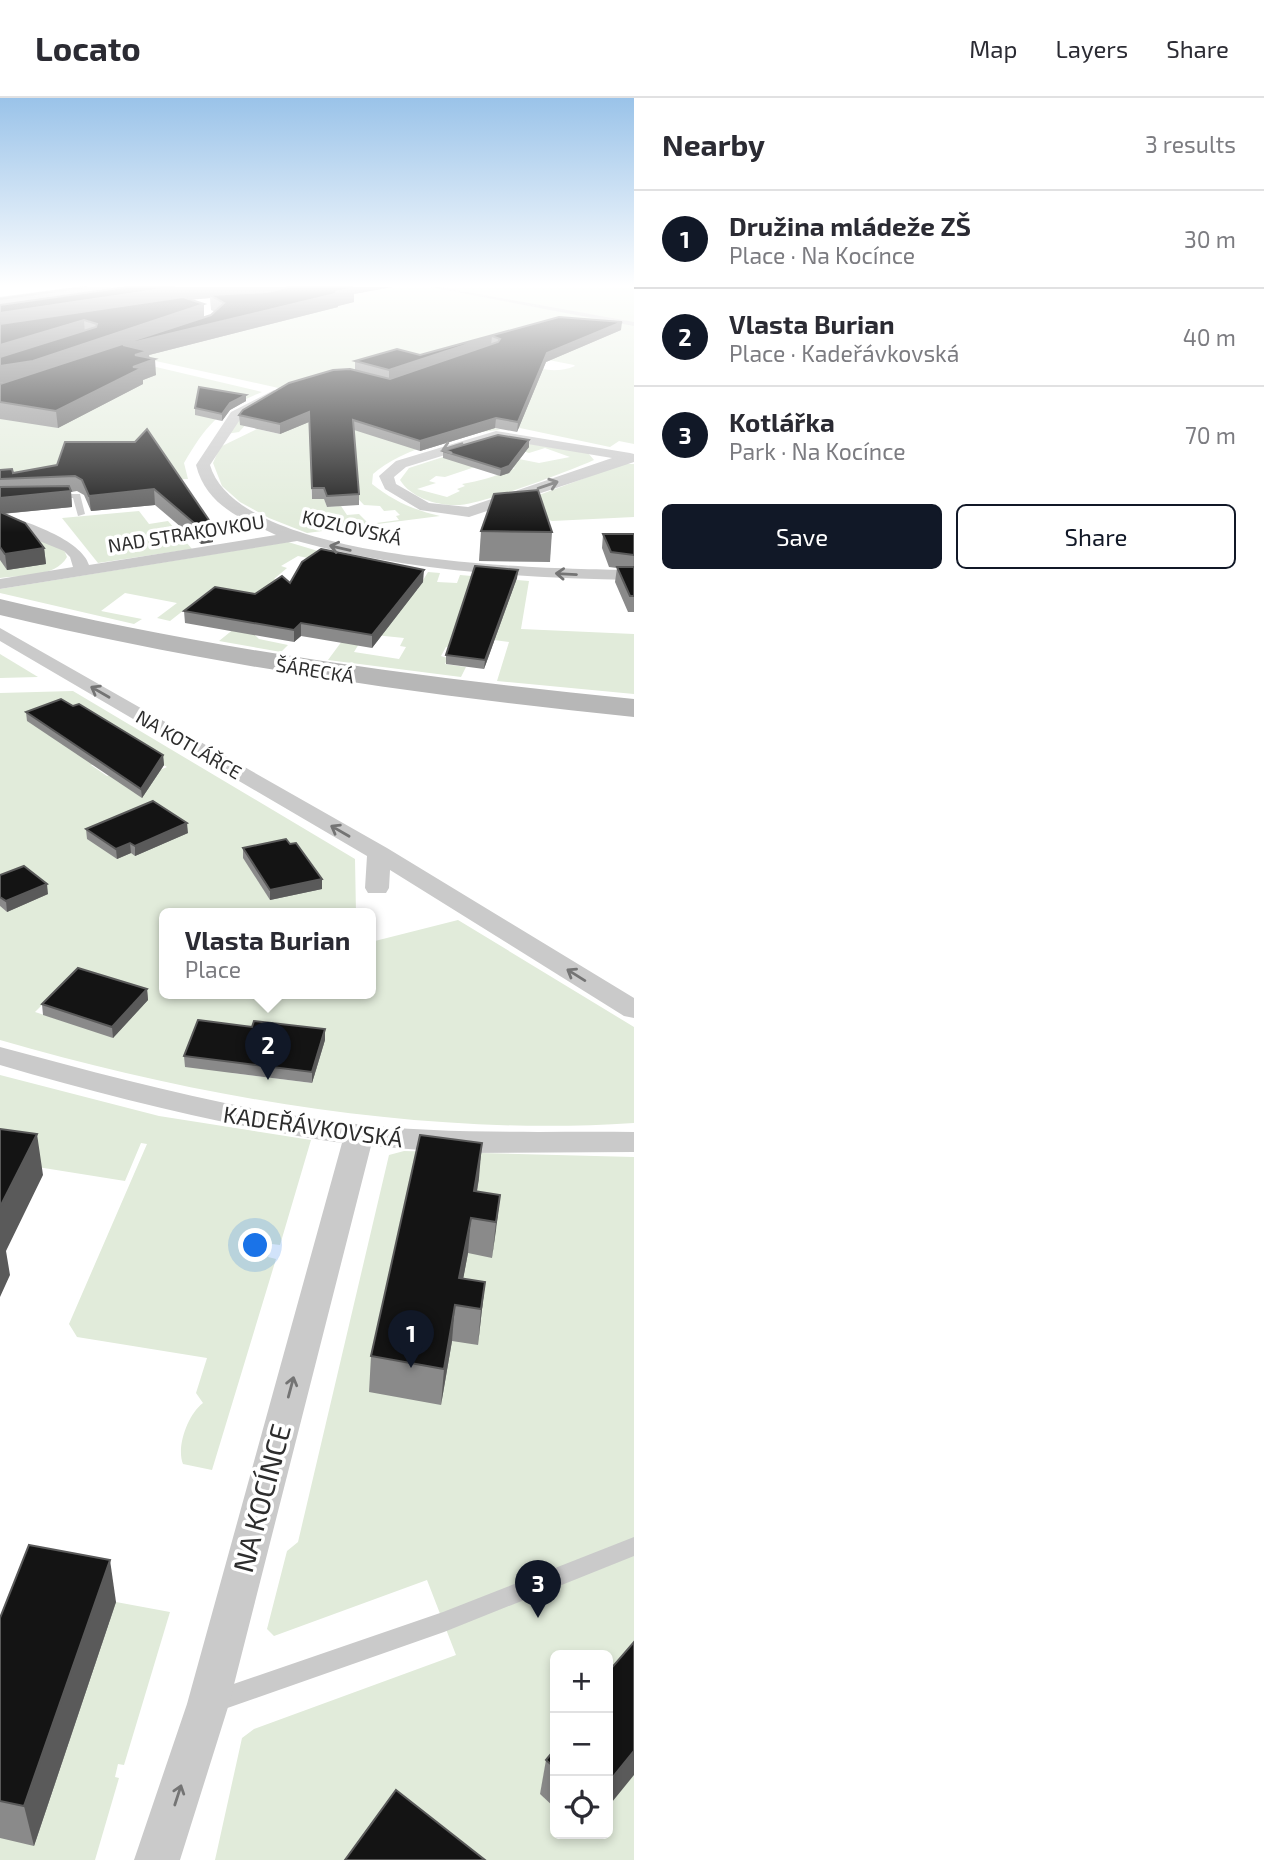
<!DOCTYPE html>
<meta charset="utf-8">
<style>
:root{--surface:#fff;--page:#f2f2f3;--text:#2b2b33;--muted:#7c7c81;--line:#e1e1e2;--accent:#111827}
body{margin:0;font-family:"Exo 2",sans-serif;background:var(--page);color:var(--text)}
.controls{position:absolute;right:21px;bottom:21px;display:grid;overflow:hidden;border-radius:10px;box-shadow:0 4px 10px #0003}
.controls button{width:63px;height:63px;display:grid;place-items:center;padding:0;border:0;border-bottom:2px solid var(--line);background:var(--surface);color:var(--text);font:35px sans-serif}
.you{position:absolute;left:256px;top:1148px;width:24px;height:24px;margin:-18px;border:5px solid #fff;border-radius:50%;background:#1a73e8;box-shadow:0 0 0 10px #1a73e833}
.badge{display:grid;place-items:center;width:46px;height:46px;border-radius:50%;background:var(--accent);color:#fff;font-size:23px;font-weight:700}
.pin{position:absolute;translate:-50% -58px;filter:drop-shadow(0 2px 4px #0008)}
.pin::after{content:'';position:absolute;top:37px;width:24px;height:21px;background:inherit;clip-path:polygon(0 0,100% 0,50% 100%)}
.popup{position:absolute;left:159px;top:810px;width:217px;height:91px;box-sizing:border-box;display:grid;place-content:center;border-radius:10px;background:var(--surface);filter:drop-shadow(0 2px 5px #0005);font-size:23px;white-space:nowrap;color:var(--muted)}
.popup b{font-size:26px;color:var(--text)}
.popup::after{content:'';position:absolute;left:50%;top:100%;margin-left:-14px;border:14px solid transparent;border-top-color:var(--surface)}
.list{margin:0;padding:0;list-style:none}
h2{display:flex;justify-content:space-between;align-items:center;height:91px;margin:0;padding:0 28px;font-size:30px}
h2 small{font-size:23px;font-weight:400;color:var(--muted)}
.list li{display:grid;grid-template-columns:46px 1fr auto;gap:21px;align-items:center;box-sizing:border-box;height:98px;padding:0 28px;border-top:2px solid var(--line)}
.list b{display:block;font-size:26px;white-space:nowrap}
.list p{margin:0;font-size:23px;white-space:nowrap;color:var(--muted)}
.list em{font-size:23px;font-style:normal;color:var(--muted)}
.actions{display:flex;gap:14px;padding:21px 28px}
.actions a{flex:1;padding:16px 0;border:2px solid var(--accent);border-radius:10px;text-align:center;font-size:24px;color:var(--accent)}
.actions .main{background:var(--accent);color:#fff}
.icon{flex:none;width:38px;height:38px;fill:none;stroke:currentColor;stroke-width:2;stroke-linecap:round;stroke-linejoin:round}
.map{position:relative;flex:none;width:634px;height:1762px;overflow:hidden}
header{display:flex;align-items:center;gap:42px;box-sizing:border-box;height:98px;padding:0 35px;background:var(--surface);border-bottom:2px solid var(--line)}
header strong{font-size:33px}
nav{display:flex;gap:38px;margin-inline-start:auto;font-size:24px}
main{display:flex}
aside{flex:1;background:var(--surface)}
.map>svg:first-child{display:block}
.green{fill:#e1ebda;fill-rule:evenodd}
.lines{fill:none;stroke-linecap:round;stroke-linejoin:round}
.lane{fill:#cacaca;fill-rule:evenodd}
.street{fill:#cacaca;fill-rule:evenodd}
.secondary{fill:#b7b7b7;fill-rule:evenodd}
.primary{fill:#a5a5a5;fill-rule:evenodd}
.tram{stroke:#828282;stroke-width:2}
.wall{fill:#8a8a8a;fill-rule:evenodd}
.shaded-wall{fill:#5a5a5a}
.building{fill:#141414;stroke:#5a5a5a;stroke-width:2}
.oneway{stroke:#747474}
.labels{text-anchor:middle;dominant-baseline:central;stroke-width:7;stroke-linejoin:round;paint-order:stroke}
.far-street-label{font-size:19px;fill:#2d2d2d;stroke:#fff}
.street-label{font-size:23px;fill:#2d2d2d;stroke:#fff}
.near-street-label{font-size:28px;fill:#2d2d2d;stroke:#fff}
</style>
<header>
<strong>Locato</strong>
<nav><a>Map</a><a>Layers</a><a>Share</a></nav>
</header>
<main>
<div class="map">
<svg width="634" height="1762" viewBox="0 0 634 1762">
<rect width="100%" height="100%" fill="#fff"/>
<!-- green -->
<g class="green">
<path d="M341,189H634V346L619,343L610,349L467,319L283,291L133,258L340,208ZM508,254L574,267L575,268C551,278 527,269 508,254Z"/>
<path d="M122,261L262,294C221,310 206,327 184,365L188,381L0,386V302Z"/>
<path d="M240,319L481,326L501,332C464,334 401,351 373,376L372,386C393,403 414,412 440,418L307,435L269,420L240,404L222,388L213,365L220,349L257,331L280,336L250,322L239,334L226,336ZM349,391L364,407L380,408L384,413L395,412L400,417L396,418L399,422L369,426L359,416L347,417L341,408L327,409L324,401H312L311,392Z"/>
<path d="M499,341L588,355L594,362C572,372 480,407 458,407C438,408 411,400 400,382L409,370ZM545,350L570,359L539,365L519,361L510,368L515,370C496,378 482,383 462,386L465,388L457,391L460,393L447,399L417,391L436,385L429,383L436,378L445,379L523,353L529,355Z"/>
<polygon points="623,366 634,366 634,419 552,423 509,408"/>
<polygon points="139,413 149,426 168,423 192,451 98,465 62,420"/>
<path d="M0,423L64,452L67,459C55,480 21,477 0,480Z"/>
<path d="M288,444L318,453L308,460L298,458L281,468L287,470L274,481L329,492H417L428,474L440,475L437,484L457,485L460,477L529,483L521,531L634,536V596L497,583L509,544L494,542L446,549L441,558L448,560L445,566L466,569L461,579L328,562L342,543L346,525L251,533L259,541L288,547L281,554L219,543L271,501L212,490L170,523L157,520L177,505L125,495L101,513L142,521L134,526L0,495V491ZM365,536L404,540L400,548L406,549L399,561L354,554Z"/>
<polygon points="0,556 38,579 0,580"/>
<path d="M73,593L355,761L356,816H165V896H371V844L458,822L634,929V1025C425,1039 200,1000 0,942V808L7,814L0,788V595ZM109,660H152L167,669C148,678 126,670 107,678L91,667ZM54,895L113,939L35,914ZM236,962L312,985L232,975Z"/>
<path d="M0,977L159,1018L311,1042L280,1147L272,1146L268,1159L276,1161L212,1372L183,1366C176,1349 188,1316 203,1305L196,1295L207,1260L77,1239L69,1226L147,1046L141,1045L125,1083L0,1063Z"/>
<path d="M404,1053L634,1059V1762H215L242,1640L254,1631L456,1557L427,1482L274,1538L267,1531L287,1453L298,1444L389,1057ZM555,1557H608V1736H555Z"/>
<polygon points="116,1504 170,1514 124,1667 118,1666 115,1679 119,1680 95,1762 0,1762 0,1740"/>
</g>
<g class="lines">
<!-- lane -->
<g class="lane">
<polygon points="430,189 440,189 634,224 634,228"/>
<polygon points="51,396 80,396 85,416 78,418 73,400 54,400 50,398"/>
<polygon points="634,1439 634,1458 444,1534 216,1614 208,1611 205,1603 208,1595 216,1592 443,1514"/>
</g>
<!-- street -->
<g class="street">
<path d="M274,292L280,296L279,299L241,320L210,367C238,466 546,471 634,472V482C520,480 407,473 297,443L0,491V481L73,469L70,459L64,453L0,427V416C24,422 82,442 89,467L276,437C241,421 206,407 196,367L231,314Z"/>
<path d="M496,333L630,355L634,356V364L469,419L420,412L385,391L379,378L396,363ZM497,341L612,360L468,409L429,405L396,386L394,379L406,369Z"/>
<polygon points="0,530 387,750 634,900 634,920 624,918 390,772 389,790 386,795 368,795 365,790 367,758 0,543"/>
<path d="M0,949C115,980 229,1011 347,1025C443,1037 538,1033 634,1034V1054L458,1055L371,1048L229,1606L180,1762H134L187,1606L342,1045C226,1028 113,1000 0,967Z"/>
</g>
<!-- secondary -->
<path class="secondary" d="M0,501C209,551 420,580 634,601V619C420,597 209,567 0,517Z"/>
<!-- primary -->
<polygon class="primary" points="75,189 112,189 104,194 0,209 0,199"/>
<!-- tram -->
<polyline class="tram" points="0,201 86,189"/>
</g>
<!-- wall -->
<g class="wall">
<path d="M114,189H392L354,196V204L338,208V209L149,257L156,277L143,282V286L58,330L0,321V286L11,283L0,285L114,191ZM210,200L211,212L215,214L211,217L204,220L190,202Z"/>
<polygon points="559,219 621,232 546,264 517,334 495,330 420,353 354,332 359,396 359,407 327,409 324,401 312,401 309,324 280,336 240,327 239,317 355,272 355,263 420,257"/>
<polygon points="246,297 246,303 230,312 222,323 195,317 195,310"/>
<polygon points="529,342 529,349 509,375 500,378 443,360 443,353"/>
<polygon points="135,344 213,444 201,446 155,407 91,413 84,397 77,393 71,394 72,409 2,416 44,450 46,466 7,472 0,462 0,372 13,375 57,367"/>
<polygon points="481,433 552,434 550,464 479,463"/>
<polygon points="603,436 634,436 634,514 628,514 615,484 617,470 609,469 602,450"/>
<polygon points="518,472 517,480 484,571 446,566 446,557"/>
<polygon points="423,484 372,550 301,538 294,544 185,525 184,513 255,496 290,485"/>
<polygon points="26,614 163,657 164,667 142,700 27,623"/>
<polygon points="86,731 188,735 135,758 131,755 117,761 87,741"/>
<polygon points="243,750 322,791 270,802 243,760"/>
<polygon points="0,777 48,796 7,814 0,808"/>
<polygon points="147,891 148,902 113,940 43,917 42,906"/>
<polygon points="325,942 312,985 185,969 184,958"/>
<polygon points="479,1080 477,1094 500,1097 492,1160 468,1155 463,1181 485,1184 478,1247 452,1243 441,1307 369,1294 371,1258"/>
<polygon points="116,1504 34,1748 0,1740 0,1520"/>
<polygon points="555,1651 555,1710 540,1696 546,1662"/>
</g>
<!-- shaded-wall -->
<g class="shaded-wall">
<polygon points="175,189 307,189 284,193 210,197 210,200 169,203 0,230 0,215"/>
<polygon points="337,189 392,189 354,196 354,204 338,208 338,209 149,257 149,263 155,261 156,277 143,282 143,286 58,330 56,313 35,279 0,285 0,268 204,206 204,221"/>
<polygon points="84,222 85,237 0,263 0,247"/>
<polygon points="622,224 621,232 546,264 517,334 518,324 547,255"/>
<polygon points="492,238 491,248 389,281 389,272"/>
<polygon points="246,297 246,303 230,312 222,323 222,316 230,305"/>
<polygon points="309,314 309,324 280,336 280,326"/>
<polygon points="496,320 495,330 420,353 420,343"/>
<polygon points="529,342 529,349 509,375 500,378 501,371"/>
<polygon points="154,391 155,407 91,413 89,398"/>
<polygon points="71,393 72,409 0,416 0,400"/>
<polygon points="213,428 213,444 201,446 200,430"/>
<polygon points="44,450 46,466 7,472 5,456"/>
<polygon points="424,472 423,484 372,550 372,537"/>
<polygon points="518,472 517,480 484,571 485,562"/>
<polygon points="301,525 301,538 294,544 294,532"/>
<polygon points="163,657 164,667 142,700 141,691"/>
<polygon points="187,725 188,735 135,758 135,748"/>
<polygon points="130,745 131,755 117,761 116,751"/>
<polygon points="322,781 322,791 270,802 270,792"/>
<polygon points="47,786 48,796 7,814 6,803"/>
<polygon points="147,891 148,902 113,940 112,929"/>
<polygon points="325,931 325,942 312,985 312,974"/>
<polygon points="37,1036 43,1077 6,1153 10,1177 0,1199 0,1109"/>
<polygon points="482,1045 479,1080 472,1121 474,1093"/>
<polygon points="500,1097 496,1132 492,1160 496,1124"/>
<polygon points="471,1120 468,1155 458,1208 459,1180"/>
<polygon points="485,1184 478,1247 481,1211"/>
<polygon points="455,1207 452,1243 441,1307 444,1271"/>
<polygon points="110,1462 116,1504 34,1748 24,1708"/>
<polygon points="634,1649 634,1677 608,1709 608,1685"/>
</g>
<!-- building -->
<g class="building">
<polygon points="124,189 175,189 0,215 0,207 126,189"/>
<polygon points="288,189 350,189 354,190 335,194 339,195 123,247 148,253 135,257 155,261 133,269 142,270 56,313 0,304 0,286 211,217 224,205 210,197 268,194"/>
<polygon points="183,199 204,206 33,263 0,268 0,259 96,229 97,226 84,222 0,247 0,226"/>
<polygon points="559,219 622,224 547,255 518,324 496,320 420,343 353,322 359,396 327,398 324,390 312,390 309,314 280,326 239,317 243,312 289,285 333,272 350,271 390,281 498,244 500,241 492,238 389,272 355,263 397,251 420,257"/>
<polygon points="199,289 246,297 230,305 222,316 195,310"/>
<polygon points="147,331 213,428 200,430 154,391 89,398 82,382 75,378 0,381 0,372 12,371 13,375 57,367 65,344 135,344"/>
<polygon points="498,337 529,342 509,368 501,371 443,353"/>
<polygon points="69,388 71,393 0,400 0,389"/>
<polygon points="538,392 552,434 481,433 494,396"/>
<polygon points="0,414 25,425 44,450 5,456 0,449"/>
<polygon points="603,436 634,436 634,457 611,454"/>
<polygon points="321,451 424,472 372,537 301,525 294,532 184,513 215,489 255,496 282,478 290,485 302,464"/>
<polygon points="475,468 518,472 485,562 446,557"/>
<polygon points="617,469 634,469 634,498 630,498"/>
<polygon points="61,601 73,608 79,606 163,657 141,691 26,614"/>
<polygon points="153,703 187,725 135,748 130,745 116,751 86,731"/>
<polygon points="286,741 290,746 296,745 322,781 270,792 243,750"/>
<polygon points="24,768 47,786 6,803 0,799 0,777"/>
<polygon points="78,870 147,891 112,929 42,906"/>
<polygon points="198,922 252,929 254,923 325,931 312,974 184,958"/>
<polygon points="0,1031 37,1036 0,1109"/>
<polygon points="420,1037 482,1045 474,1093 500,1097 496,1124 471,1120 459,1180 485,1184 481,1211 455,1207 444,1271 371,1258"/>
<polygon points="29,1447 110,1462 24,1708 0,1703 0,1520"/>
<polygon points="634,1544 634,1653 608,1685 608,1574"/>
<polygon points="555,1651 555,1670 546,1662"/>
<polygon points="396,1692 485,1762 345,1762"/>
</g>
<!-- one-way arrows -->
<defs><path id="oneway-shaft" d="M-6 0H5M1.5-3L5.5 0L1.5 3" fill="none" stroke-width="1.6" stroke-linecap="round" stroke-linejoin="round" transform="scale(1.75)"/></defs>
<g class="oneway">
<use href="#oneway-shaft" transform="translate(452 349) rotate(162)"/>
<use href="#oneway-shaft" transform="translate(548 387) rotate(-19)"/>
<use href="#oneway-shaft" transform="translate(340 450) rotate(-167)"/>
<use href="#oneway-shaft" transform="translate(566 476) rotate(-177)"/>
<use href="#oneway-shaft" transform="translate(100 594) rotate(-150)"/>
<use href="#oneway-shaft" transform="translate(340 733) rotate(-150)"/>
<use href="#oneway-shaft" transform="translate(576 877) rotate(-148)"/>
<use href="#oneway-shaft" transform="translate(291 1289) rotate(-75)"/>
<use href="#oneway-shaft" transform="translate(178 1697) rotate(-72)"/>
</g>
<!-- sky -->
<linearGradient id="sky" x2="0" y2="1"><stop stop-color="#9ac3e9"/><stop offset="0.43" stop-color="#fff"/><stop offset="1" stop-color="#fff" stop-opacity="0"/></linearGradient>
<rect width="634" height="435" fill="url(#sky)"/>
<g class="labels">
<!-- far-street labels -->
<g class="far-street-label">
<text transform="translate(352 429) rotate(13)">KOZLOVSKÁ</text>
<text transform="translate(186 435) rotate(-9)">NAD STRAKOVKOU</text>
<text transform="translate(315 572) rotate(9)">ŠÁRECKÁ</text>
<text transform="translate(189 646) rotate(30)">NA KOTLÁŘCE</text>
</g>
<!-- street labels -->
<g class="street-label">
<text transform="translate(313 1028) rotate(8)">KADEŘÁVKOVSKÁ</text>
</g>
<!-- near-street labels -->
<g class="near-street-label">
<text transform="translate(261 1400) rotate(-75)">NA KOCÍNCE</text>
</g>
</g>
</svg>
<div class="controls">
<button>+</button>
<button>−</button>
<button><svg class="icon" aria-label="locate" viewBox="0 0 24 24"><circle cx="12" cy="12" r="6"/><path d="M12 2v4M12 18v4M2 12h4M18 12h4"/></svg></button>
</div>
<div class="you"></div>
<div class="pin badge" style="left:411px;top:1270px">1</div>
<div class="pin badge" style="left:268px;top:982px">2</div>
<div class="popup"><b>Vlasta Burian</b>Place</div>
<div class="pin badge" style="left:538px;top:1520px">3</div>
</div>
<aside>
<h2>Nearby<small>3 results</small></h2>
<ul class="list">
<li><span class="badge">1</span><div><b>Družina mládeže ZŠ</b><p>Place · Na Kocínce</p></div><em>30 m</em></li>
<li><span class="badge">2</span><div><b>Vlasta Burian</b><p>Place · Kadeřávkovská</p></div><em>40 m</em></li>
<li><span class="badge">3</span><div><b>Kotlářka</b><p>Park · Na Kocínce</p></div><em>70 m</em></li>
</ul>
<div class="actions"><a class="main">Save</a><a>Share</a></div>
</aside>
</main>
